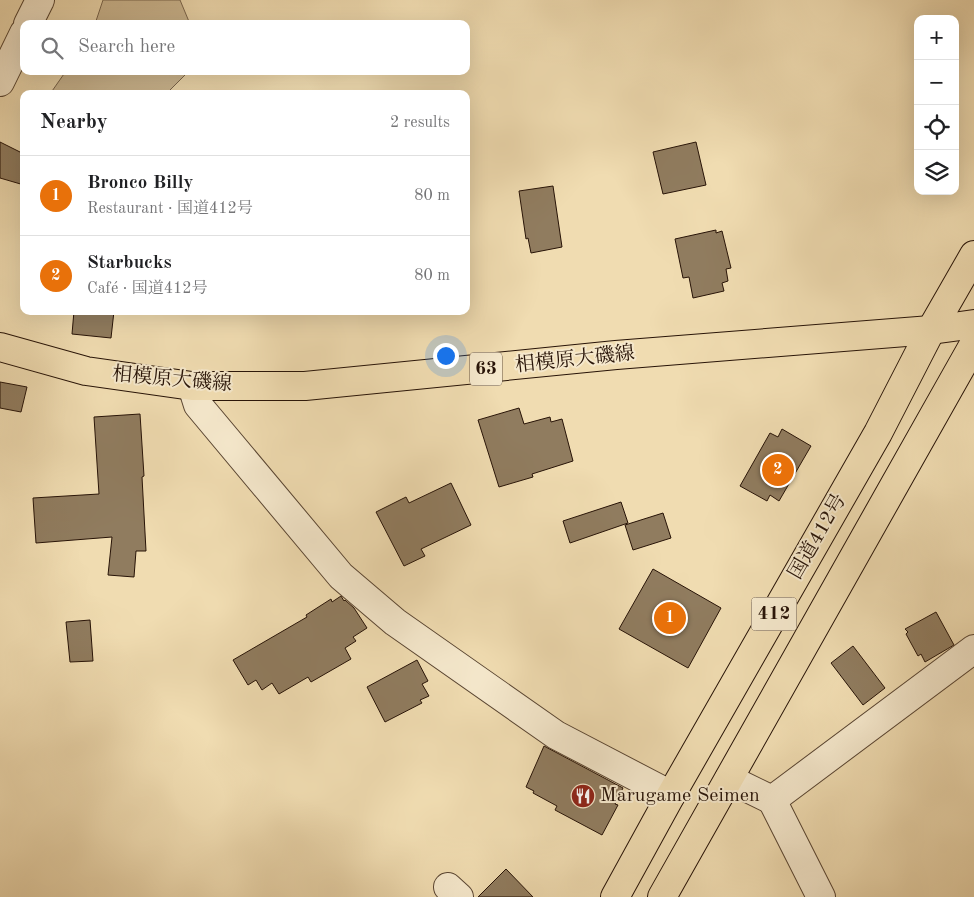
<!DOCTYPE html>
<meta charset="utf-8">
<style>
:root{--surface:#fff;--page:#f6f6f6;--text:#202124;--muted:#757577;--line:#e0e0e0;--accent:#0f766e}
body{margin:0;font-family:"Old Standard TT","Noto Serif JP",serif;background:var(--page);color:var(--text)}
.controls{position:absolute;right:15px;top:15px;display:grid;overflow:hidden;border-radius:10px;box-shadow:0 5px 20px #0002}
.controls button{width:45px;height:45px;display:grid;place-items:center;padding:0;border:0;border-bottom:1px solid var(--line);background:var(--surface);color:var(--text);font:25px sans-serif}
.you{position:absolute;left:445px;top:355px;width:18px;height:18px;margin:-12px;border:4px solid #fff;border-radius:50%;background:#1a73e8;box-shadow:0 0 0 8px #1a73e833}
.badge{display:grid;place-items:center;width:32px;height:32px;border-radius:50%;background:var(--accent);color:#fff;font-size:16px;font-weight:700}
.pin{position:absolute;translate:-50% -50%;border:2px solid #fff;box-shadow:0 1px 5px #0006}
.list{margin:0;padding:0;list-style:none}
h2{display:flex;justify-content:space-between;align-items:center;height:65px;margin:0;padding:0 20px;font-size:21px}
h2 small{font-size:16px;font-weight:400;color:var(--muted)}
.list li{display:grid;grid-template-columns:32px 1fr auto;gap:15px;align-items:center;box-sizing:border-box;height:80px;padding:0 20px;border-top:1px solid var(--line)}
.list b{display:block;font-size:19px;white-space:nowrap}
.list p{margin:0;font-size:16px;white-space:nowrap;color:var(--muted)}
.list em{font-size:16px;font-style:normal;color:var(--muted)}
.icon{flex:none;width:28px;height:28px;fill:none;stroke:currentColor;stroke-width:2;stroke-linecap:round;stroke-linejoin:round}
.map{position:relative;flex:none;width:974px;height:897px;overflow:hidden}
.search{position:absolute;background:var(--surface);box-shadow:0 5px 20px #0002;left:20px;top:20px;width:450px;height:55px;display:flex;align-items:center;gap:12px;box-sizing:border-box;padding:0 18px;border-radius:10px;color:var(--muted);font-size:19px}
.panel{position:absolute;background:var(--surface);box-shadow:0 5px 20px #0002;left:20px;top:90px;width:450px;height:225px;border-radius:10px}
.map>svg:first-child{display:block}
.green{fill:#ceba94;stroke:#7a664e}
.building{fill:#907c5f;stroke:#271307}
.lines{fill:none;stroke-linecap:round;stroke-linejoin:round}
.minor-casing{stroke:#594532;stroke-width:30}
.major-casing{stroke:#271307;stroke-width:30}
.highway-casing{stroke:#271307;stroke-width:30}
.minor{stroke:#f5e8cc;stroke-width:28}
.major{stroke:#f0dcb1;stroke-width:28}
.highway{stroke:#f0dcb1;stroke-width:28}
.labels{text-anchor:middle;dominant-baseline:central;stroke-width:4;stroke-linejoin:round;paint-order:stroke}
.shield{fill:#f5e8cc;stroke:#655342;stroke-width:1}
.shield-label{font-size:19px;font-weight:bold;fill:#271307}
.street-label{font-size:20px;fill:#271307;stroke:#f5e8cc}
.poi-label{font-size:20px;fill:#271307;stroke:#f5e8cc;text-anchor:start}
</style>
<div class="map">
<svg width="974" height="897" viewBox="0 0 974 897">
<rect width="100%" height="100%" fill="#f0dcb1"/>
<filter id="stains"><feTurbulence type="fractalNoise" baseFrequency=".004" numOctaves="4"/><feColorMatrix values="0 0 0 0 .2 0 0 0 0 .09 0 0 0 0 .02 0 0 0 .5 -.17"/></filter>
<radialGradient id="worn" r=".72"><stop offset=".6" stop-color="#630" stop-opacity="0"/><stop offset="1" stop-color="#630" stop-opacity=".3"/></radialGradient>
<!-- green -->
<g class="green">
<polygon points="103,0 180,0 190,24 95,24"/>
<polygon points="66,71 189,71 166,94 50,94"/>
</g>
<!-- building -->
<g class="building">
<polygon points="0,142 24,154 24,185 0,178"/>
<polygon points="696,142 706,185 663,194 653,152"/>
<polygon points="553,186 562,247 531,253 528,238 526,239 519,191"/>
<polygon points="716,230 716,233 722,231 731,268 726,269 728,281 722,283 724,291 693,298 689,277 683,278 675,239"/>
<polygon points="74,311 114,311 111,338 72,334"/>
<polygon points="0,382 27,387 21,412 0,408"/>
<polygon points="519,408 524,424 550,417 551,422 562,419 573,461 532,474 533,477 499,487 478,420"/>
<polygon points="140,414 144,476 142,477 146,551 136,551 134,577 108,575 112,537 36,543 33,498 99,494 94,417"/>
<polygon points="782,429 811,446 779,501 770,495 767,501 740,486 770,433 778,437"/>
<polygon points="451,483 471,525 421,549 425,556 404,566 376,512 406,497 409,503"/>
<polygon points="621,502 628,523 570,543 563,521"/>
<polygon points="663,513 671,538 633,550 625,525"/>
<polygon points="653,569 721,608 688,668 619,629"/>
<polygon points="341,596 344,601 345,600 354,608 367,628 353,637 356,641 345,648 351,659 311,682 308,677 279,694 272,683 262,690 256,680 248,685 233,660 307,617 306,615 331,599 332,602"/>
<polygon points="936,612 954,645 925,662 921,654 918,656 906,634 908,632 905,629"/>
<polygon points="90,620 93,661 70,662 66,622"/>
<polygon points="853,646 885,688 863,705 831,663"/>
<polygon points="417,660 428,681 422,684 429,696 420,700 422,703 385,722 367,687"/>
<polygon points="544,746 623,788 615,804 618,805 602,835 555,810 557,806 533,793 534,791 526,787"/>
<polygon points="506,869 533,897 478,897"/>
</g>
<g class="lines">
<!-- minor casing -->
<g class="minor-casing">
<g id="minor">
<polyline points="28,24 40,0"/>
<polyline points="0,82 24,33"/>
<polyline points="192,386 198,405 341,576 395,622 556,735 671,795"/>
<polyline points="729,779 772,800 974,649"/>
<polyline points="772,800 821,897"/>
<polyline points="448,887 459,897"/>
</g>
</g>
<!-- major casing -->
<g class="major-casing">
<polyline id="major" points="0,347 86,371 192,386 305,386 616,355 931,330 974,324"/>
</g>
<!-- highway casing -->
<g class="highway-casing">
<g id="highway">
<polyline points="615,897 671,795 878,433 931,330 974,255"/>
<polyline points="662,897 974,344"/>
</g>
</g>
<!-- minor -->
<use href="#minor" class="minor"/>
<!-- major -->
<use href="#major" class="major"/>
<!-- highway -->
<use href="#highway" class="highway"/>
</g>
<!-- icons -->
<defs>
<g id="restaurant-disc" transform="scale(1.25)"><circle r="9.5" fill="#8f2418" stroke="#f5e8cc"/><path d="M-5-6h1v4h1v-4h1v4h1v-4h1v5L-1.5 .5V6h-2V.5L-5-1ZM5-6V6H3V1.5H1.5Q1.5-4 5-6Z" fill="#fff"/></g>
</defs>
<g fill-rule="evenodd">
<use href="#restaurant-disc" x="583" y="796"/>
</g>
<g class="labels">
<!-- shield labels -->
<g class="shield">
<rect x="470" y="352.5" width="32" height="33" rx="4"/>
<rect x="751.5" y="597.5" width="45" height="33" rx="4"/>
</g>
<g class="shield-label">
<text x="486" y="369">63</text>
<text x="774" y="614">412</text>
</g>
<!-- street labels -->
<g class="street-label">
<text transform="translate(575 360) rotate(-6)">相模原大磯線</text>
<text transform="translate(172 380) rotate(5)">相模原大磯線</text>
<text transform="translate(818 537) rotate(-60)">国道412号</text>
</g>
<!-- poi labels -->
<g class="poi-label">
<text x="600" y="796">Marugame Seimen</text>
</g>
</g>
<rect width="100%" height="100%" filter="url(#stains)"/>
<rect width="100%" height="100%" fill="url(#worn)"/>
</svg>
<div class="controls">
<button>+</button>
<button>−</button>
<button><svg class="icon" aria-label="locate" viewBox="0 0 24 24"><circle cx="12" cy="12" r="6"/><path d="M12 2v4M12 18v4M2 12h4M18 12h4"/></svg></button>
<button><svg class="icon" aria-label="layers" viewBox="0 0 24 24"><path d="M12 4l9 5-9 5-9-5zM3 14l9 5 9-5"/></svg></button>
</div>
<div class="you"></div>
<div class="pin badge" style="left:670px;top:618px;background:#e8710a">1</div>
<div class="pin badge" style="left:778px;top:470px;background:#e8710a">2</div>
<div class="search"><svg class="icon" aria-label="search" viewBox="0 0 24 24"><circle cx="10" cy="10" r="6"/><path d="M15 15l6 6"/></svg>Search here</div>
<section class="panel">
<h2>Nearby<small>2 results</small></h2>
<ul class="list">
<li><span class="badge" style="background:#e8710a">1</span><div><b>Bronco Billy</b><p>Restaurant · 国道412号</p></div><em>80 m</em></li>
<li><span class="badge" style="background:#e8710a">2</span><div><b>Starbucks</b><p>Café · 国道412号</p></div><em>80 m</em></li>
</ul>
</section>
</div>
